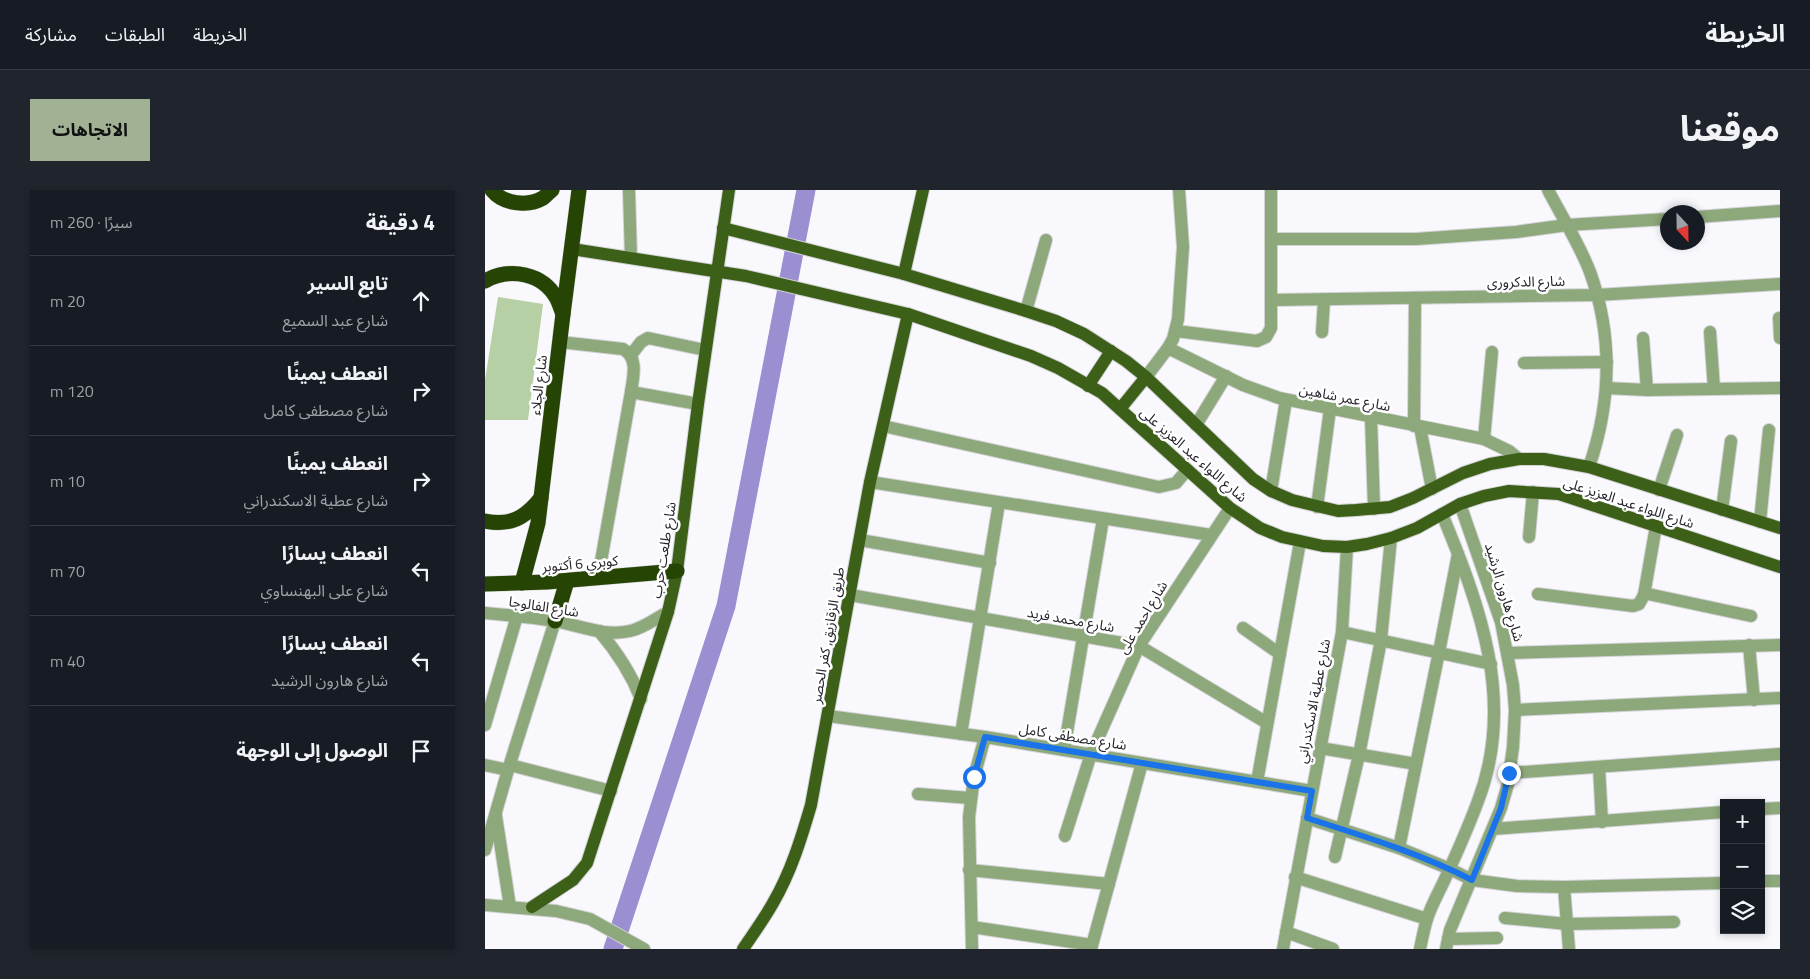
<!DOCTYPE html>
<html lang="ar">
<meta charset="utf-8">
<style>
:root{--surface:#171b24;--page:#20242c;--text:#f1f3f6;--muted:#9ea1a6;--line:#363941;--accent:#a0b293}
body{margin:0;font-family:"Titillium Web","Noto Sans Arabic",sans-serif;background:var(--page);color:var(--text);direction:rtl}
.controls{position:absolute;right:15px;bottom:15px;display:grid;overflow:hidden;border-radius:0px;box-shadow:0 2px 8px #0003}
.controls button{width:45px;height:45px;display:grid;place-items:center;padding:0;border:0;border-bottom:1px solid var(--line);background:var(--surface);color:var(--text);font:25px sans-serif}
.compass{position:absolute;left:1175px;top:15px;width:45px;height:45px;border-radius:50%;background:var(--surface);box-shadow:0 2px 8px #0003;rotate:158deg}
.stop{position:absolute;width:15px;height:15px;margin:-11px;border:4px solid #1a73e8;border-radius:50%;background:#fff}
.stop.end{background:#1a73e8;border-color:#fff;box-shadow:0 1px 5px #0008}
.list{margin:0;padding:0;list-style:none}
h2{display:flex;justify-content:space-between;align-items:center;height:65px;margin:0;padding:0 20px;font-size:21px}
h2 small{font-size:16px;font-weight:400;color:var(--muted)}
.list li{display:grid;grid-template-columns:32px 1fr auto;gap:15px;align-items:center;box-sizing:border-box;height:90px;padding:0 20px;border-top:1px solid var(--line)}
.list b{display:block;font-size:19px;white-space:nowrap}
.list p{margin:0;font-size:16px;white-space:nowrap;color:var(--muted)}
.list em{font-size:16px;font-style:normal;color:var(--muted)}
.icon{flex:none;width:28px;height:28px;fill:none;stroke:currentColor;stroke-width:2;stroke-linecap:round;stroke-linejoin:round}
.map{position:relative;flex:none;width:1295px;height:759px;overflow:hidden;direction:ltr;border-radius:0px}
header{display:flex;align-items:center;gap:30px;box-sizing:border-box;height:70px;padding:0 25px;background:var(--surface);border-bottom:1px solid var(--line)}
header strong{font-size:24px}
nav{display:flex;gap:28px;margin-inline-start:auto;font-size:18px}
.intro{display:flex;align-items:center;justify-content:space-between;box-sizing:border-box;height:120px;padding:0 30px}
h1{margin:0;font-size:35px}
.button{padding:12px 22px;border-radius:0px;background:var(--accent);color:#111;font-size:18px;font-weight:700}
main{display:flex;gap:30px;padding:0 30px}
aside{flex:1;background:var(--surface);border-radius:0px;box-shadow:0 2px 8px #0003}
.map>svg:first-child{display:block}
.green{fill:#b6cfa4}
.lines{fill:none;stroke-linecap:round;stroke-linejoin:round}
.canal{stroke:#9b8ed1;stroke-width:19}
.minor-casing{stroke:#d3d3d7;stroke-width:14}
.major-casing{stroke:#d3d3d7;stroke-width:14}
.highway-casing{stroke:#d3d3d7;stroke-width:16}
.minor{stroke:#8da87a;stroke-width:12}
.major{stroke:#3c6018;stroke-width:12}
.highway{stroke:#264403;stroke-width:15}
.route{stroke:#1a73e8;stroke-width:6}
.labels{text-anchor:middle;dominant-baseline:central;stroke-width:5;stroke-linejoin:round;paint-order:stroke}
.street-label{font-size:14px;fill:#25242c;stroke:#fff}
</style>
<header>
<strong>الخريطة</strong>
<nav><a>الخريطة</a><a>الطبقات</a><a>مشاركة</a></nav>
</header>
<div class="intro"><h1>موقعنا</h1><a class="button">الاتجاهات</a></div>
<main>
<div class="map">
<svg width="1295" height="759" viewBox="0 0 1295 759">
<rect width="100%" height="100%" fill="#f9f9fd"/>
<!-- green -->
<polygon class="green" points="13,107 58,114 43,230 0,230 0,190"/>
<g class="lines">
<!-- canal -->
<polyline class="canal" points="128,759 241,416 321,0"/>
<!-- minor casing -->
<g class="minor-casing">
<g id="minor">
<polyline points="144,0 146,68"/>
<path d="M1063,0C1077,27 1094,53 1105,82C1128,146 1126,213 1104,277"/>
<polyline points="1212,27 1295,21"/>
<polyline points="786,49 931,49 1031,42 1082,35 1182,29"/>
<polyline points="786,110 1112,105 1295,94"/>
<polyline points="541,121 561,50"/>
<polyline points="1294,128 1295,148"/>
<polyline points="691,141 772,151 781,147 786,138 786,0"/>
<polyline points="837,142 839,110"/>
<polyline points="1225,142 1229,199"/>
<polyline points="1158,148 1162,200"/>
<path d="M75,152L138,159C154,168 148,187 146,202L113,388"/>
<polyline points="683,158 758,195 794,208 999,249 1024,261 1034,269"/>
<polyline points="146,165 156,152 163,148 220,160"/>
<polyline points="1039,173 1122,172"/>
<polyline points="661,187 683,158 688,149 693,129 698,57 694,0"/>
<polyline points="1121,198 1162,200 1295,198"/>
<polyline points="146,202 213,214"/>
<polyline points="886,227 889,319"/>
<polyline points="711,235 741,186"/>
<polyline points="398,236 674,297 691,293 702,280"/>
<polyline points="929,236 930,108"/>
<polyline points="935,237 947,299"/>
<polyline points="999,249 1007,162"/>
<polyline points="385,292 726,345"/>
<polyline points="1174,300 1192,245"/>
<polyline points="786,301 801,210"/>
<polyline points="832,317 845,219"/>
<polyline points="1237,320 1246,251"/>
<polyline points="1275,332 1284,240"/>
<polyline points="1044,347 1048,302"/>
<polyline points="375,350 505,373"/>
<polyline points="1053,404 1148,416 1154,414 1159,405 1163,404 1266,426"/>
<polyline points="365,405 654,456 782,533"/>
<polyline points="1159,405 1171,336"/>
<path d="M0,423C23,425 46,427 69,431C94,435 119,447 145,441C159,438 171,428 183,422"/>
<polyline points="758,438 795,464"/>
<path d="M114,441C132,462 146,483 156,509"/>
<polyline points="857,442 1006,474"/>
<polyline points="1264,455 1269,510"/>
<polyline points="1023,463 1295,455"/>
<polyline points="1030,520 1295,508"/>
<polyline points="343,526 500,547 827,601"/>
<polyline points="0,535 32,426"/>
<polyline points="476,544 514,313"/>
<polyline points="835,558 931,574"/>
<polyline points="579,560 618,329"/>
<polyline points="0,575 23,580"/>
<polyline points="25,575 126,601"/>
<polyline points="1114,577 1117,632"/>
<polyline points="1024,583 1295,564"/>
<polyline points="772,592 815,352"/>
<polyline points="433,604 485,608"/>
<polyline points="1276,619 1295,618"/>
<polyline points="11,626 25,717"/>
<polyline points="822,628 914,658 965,679 987,690 1032,696 1079,697 1239,693"/>
<polyline points="1008,639 1239,622"/>
<polyline points="580,646 606,564 654,456 745,318"/>
<polyline points="914,658 954,462 973,364"/>
<polyline points="0,660 23,580 70,431"/>
<polyline points="850,667 874,565 896,450 906,348"/>
<polyline points="484,680 624,694"/>
<polyline points="810,687 942,729"/>
<polyline points="1276,691 1295,691"/>
<polyline points="1079,697 1084,759"/>
<polyline points="0,715 71,721 105,729 159,759"/>
<polyline points="1020,728 1082,734 1189,732"/>
<polyline points="487,737 607,755"/>
<polyline points="801,742 848,759"/>
<polyline points="963,749 1012,748"/>
<polyline points="487,759 484,627 489,587 500,547"/>
<polyline points="606,759 657,573"/>
<polyline points="798,759 857,442 862,357"/>
<path d="M935,759C937,749 939,739 942,729C946,716 953,704 959,691C971,665 983,638 993,611C1031,512 995,416 957,324"/>
<polyline points="961,759 965,740 1016,618 1023,594 1028,557 1030,520 1028,495 1016,432 975,314"/>
</g>
</g>
<!-- major casing -->
<g class="major-casing">
<g id="major">
<polyline points="238,38 419,84 541,121 571,131 599,144 641,171 661,187 768,289 786,301 807,310 853,321 871,320 905,317 928,308 978,283 1005,274 1034,269 1059,269 1104,277 1295,338"/>
<polyline points="87,59 261,86 423,124 546,166 573,178 617,203 745,318 775,338 797,347 838,356 862,357 882,354 906,348 932,338 975,314 999,306 1024,301 1074,304 1295,377"/>
<polyline points="419,84 438,0"/>
<polyline points="603,196 626,161"/>
<polyline points="635,219 661,187"/>
<polyline points="47,717 88,690 102,673 183,422 192,381 213,214 244,0"/>
<path d="M258,759C268,744 279,729 288,713C306,682 316,649 326,615L385,292L423,124"/>
</g>
</g>
<!-- highway casing -->
<g class="highway-casing">
<g id="highway">
<path d="M7,0C18,14 43,17 58,8C61,6 64,2 67,0"/>
<path d="M0,91C25,77 58,83 72,109C74,113 76,119 78,124"/>
<path d="M0,331C26,336 40,328 56,308"/>
<polyline points="37,393 53,333 78,124 94,0"/>
<polyline points="0,394 62,392 192,381"/>
<polyline points="70,431 82,391"/>
</g>
</g>
<!-- minor -->
<use href="#minor" class="minor"/>
<!-- major -->
<use href="#major" class="major"/>
<!-- highway -->
<use href="#highway" class="highway"/>
</g>
<g class="lines">
<!-- route -->
<path class="route" d="M489,587L500,547L827,601L822,628C878,646 934,663 987,690L1016,618L1024,583"/>
</g>
<g class="labels">
<!-- street labels -->
<g class="street-label">
<text transform="translate(1041 91) rotate(-1)">شارع الدكرورى</text>
<text transform="translate(53 195) rotate(-83)">شارع الجلاء</text>
<text transform="translate(860 207) rotate(11)">شارع عمر شاهين</text>
<text transform="translate(709 264) rotate(41)">شارع اللواء عبد العزيز على</text>
<text transform="translate(1144 312) rotate(18)">شارع اللواء عبد العزيز على</text>
<text transform="translate(178 360) rotate(-81)">شارع طلعت حرب</text>
<text transform="translate(95 373) rotate(-5)">كوبري 6 أكتوبر</text>
<text transform="translate(1020 402) rotate(73)">شارع هارون الرشيد</text>
<text transform="translate(59 416) rotate(9)">شارع الفالوجا</text>
<text transform="translate(657 427) rotate(-59)">شارع احمد على</text>
<text transform="translate(586 429) rotate(10)">شارع محمد فريد</text>
<text transform="translate(342 445) rotate(-80)">طريق الزقازيق, كفر الحصر</text>
<text transform="translate(828 511) rotate(-79)">شارع عطية الاسكندراني</text>
<text transform="translate(588 546) rotate(9)">شارع مصطفى كامل</text>
</g>
</g>
</svg>
<div class="controls">
<button>+</button>
<button>−</button>
<button><svg class="icon" aria-label="layers" viewBox="0 0 24 24"><path d="M12 4l9 5-9 5-9-5zM3 14l9 5 9-5"/></svg></button>
</div>
<svg class="compass" viewBox="-18 -18 36 36"><path d="M0-13l5 13h-10z" fill="#e53935"/><path d="M0 13l5-13h-10z" fill="#9ea1a6"/></svg>
<div class="stop" style="left:489px;top:587px"></div>
<div class="stop end" style="left:1024px;top:583px"></div>
</div>
<aside>
<h2>4 دقيقة<small>سيرًا · 260 m</small></h2>
<ul class="list">
<li><svg class="icon" aria-label="ahead" viewBox="0 0 24 24"><path d="M12 20V5M6 11l6-6 6 6"/></svg><div><b>تابع السير</b><p>شارع عبد السميع</p></div><em>20 m</em></li>
<li><svg class="icon" aria-label="right" viewBox="0 0 24 24"><path d="M7 20v-9h11M14 6l5 5-5 5"/></svg><div><b>انعطف يمينًا</b><p>شارع مصطفى كامل</p></div><em>120 m</em></li>
<li><svg class="icon" aria-label="right" viewBox="0 0 24 24"><path d="M7 20v-9h11M14 6l5 5-5 5"/></svg><div><b>انعطف يمينًا</b><p>شارع عطية الاسكندراني</p></div><em>10 m</em></li>
<li><svg class="icon" aria-label="left" viewBox="0 0 24 24"><path d="M17 20v-9H6M10 6l-5 5 5 5"/></svg><div><b>انعطف يسارًا</b><p>شارع على البهنساوي</p></div><em>70 m</em></li>
<li><svg class="icon" aria-label="left" viewBox="0 0 24 24"><path d="M17 20v-9H6M10 6l-5 5 5 5"/></svg><div><b>انعطف يسارًا</b><p>شارع هارون الرشيد</p></div><em>40 m</em></li>
<li><svg class="icon" aria-label="arrive" viewBox="0 0 24 24"><path d="M6 21V4h12l-3 4 3 4H6"/></svg><div><b>الوصول إلى الوجهة</b></div></li>
</ul>
</aside>
</main>
